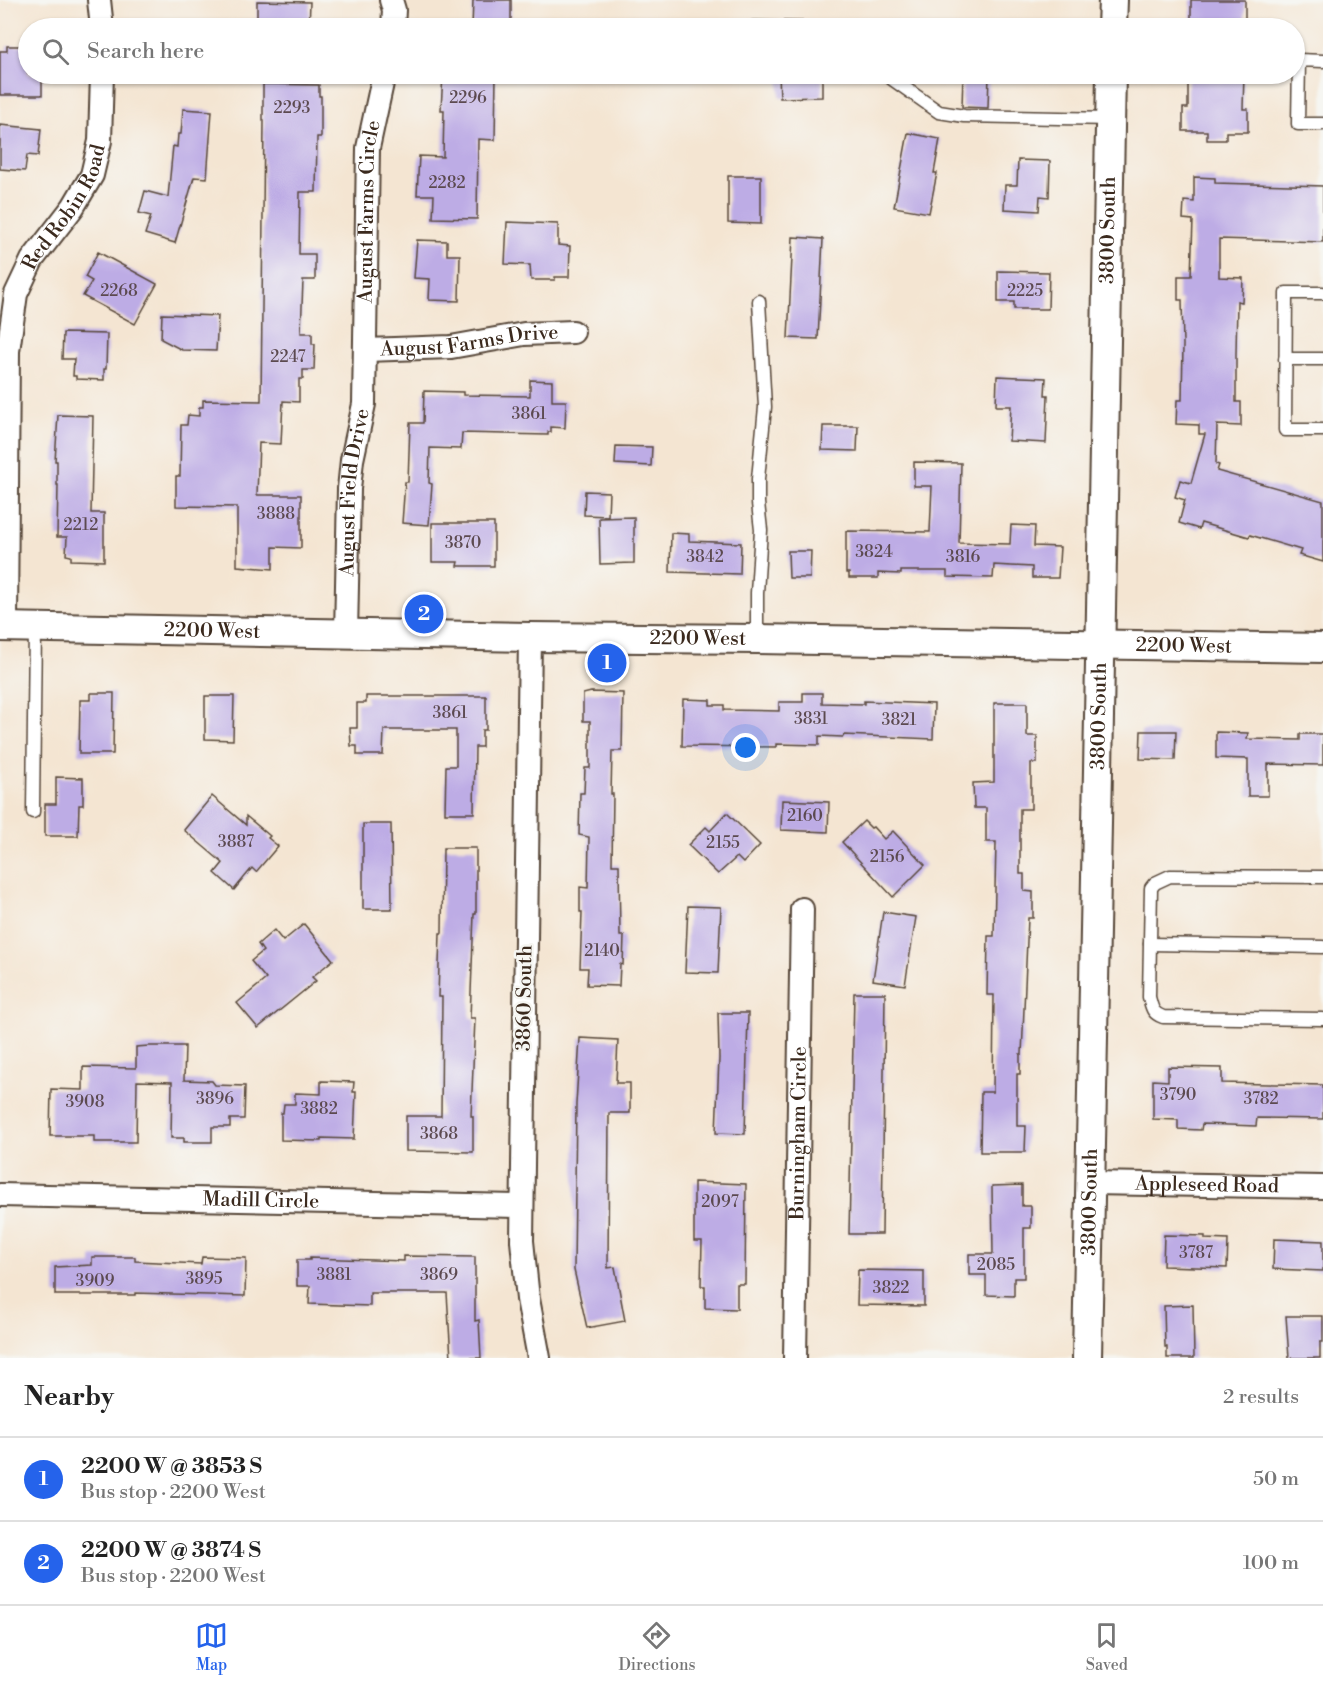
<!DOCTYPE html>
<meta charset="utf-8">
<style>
:root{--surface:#fff;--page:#f6f6f6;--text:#222;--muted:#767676;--line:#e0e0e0;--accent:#2563eb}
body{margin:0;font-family:"Libre Bodoni",serif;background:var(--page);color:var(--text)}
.you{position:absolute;left:746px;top:748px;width:21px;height:21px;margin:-15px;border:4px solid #fff;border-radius:50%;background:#1a73e8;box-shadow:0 0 0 9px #1a73e833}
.badge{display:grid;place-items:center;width:39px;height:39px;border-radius:50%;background:var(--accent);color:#fff;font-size:20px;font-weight:700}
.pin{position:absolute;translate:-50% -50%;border:3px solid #fff;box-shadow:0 2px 6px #0006}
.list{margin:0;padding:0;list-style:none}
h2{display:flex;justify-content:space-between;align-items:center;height:78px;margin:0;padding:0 24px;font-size:26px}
h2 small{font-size:20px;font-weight:400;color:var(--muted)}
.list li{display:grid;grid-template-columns:39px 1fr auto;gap:18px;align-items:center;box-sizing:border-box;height:84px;padding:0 24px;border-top:2px solid var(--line)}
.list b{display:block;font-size:22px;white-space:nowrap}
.list p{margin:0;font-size:20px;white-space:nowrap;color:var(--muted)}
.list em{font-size:20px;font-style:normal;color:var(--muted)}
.icon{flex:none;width:33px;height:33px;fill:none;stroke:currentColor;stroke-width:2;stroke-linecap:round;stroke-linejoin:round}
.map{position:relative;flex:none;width:1323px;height:1358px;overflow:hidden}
.search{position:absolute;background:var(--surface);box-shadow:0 2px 4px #0004;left:18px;right:18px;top:18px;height:66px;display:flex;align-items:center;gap:15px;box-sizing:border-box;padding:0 21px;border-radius:33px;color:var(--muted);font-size:22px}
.sheet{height:246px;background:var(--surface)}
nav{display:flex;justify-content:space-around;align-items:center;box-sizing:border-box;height:84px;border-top:2px solid var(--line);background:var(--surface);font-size:16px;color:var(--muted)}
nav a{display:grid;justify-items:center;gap:3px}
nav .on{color:var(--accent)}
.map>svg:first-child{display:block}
.building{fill:#bdace5}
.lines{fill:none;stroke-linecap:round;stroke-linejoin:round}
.service-casing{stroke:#574639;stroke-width:15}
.minor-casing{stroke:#574639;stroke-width:26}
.tertiary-casing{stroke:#574639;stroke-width:32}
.service{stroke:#fff;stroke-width:12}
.minor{stroke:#fff;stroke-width:22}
.tertiary{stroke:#fff;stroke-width:28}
.labels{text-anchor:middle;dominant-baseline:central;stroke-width:5;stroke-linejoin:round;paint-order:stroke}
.number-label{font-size:16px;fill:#5c4a50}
.street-label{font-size:20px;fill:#3b2a1e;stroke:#f6f6f2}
</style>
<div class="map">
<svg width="1323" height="1358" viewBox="0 0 1323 1358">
<rect width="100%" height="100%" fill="#f6f6f2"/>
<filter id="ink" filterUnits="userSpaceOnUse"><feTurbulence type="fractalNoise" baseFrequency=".0167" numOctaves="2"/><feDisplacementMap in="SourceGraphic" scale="12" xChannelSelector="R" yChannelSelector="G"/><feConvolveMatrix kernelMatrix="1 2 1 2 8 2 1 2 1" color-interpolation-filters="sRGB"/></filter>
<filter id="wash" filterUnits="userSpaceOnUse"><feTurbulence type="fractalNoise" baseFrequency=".008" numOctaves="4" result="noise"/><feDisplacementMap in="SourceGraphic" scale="24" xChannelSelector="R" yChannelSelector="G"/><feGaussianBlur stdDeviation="1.35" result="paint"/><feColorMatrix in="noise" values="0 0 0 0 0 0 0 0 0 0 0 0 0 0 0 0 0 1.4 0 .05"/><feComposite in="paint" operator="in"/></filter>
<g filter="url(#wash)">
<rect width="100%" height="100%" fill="#f4e5d2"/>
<g id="blocks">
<!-- building -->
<g class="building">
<polygon points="473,0 511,0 511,28 472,28"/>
<rect x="1191" y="0" width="54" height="28"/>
<polygon points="257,1 310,2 309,28 257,28"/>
<polygon points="7,46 28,46 28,74 42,74 42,95 0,95 0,51 7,51"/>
<polygon points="443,74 496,74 495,140 478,139 477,219 433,218 434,195 417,195 419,156 443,157 444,110 441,110"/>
<polygon points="779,74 822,74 822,97 780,98"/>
<polygon points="963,74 989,74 988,108 962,107"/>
<polygon points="1188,74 1244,74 1243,109 1248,109 1248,132 1226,132 1226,140 1207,140 1207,131 1183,131 1183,108 1188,108"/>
<polygon points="263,84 319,85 319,96 321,96 321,137 317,137 316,192 300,192 299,254 315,254 315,280 303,280 301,333 312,333 312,344 315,344 314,370 303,370 303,379 299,379 299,402 283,401 281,444 259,443 257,495 301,495 301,548 273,547 273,569 237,566 237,507 176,506 176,476 180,476 181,425 187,425 188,415 199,416 199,407 203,407 203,400 261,401 264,120 263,120"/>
<polygon points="183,109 212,111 207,178 194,177 175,243 145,234 151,216 139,213 145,191 168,197 173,146 177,147 178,134 181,134"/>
<polygon points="0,125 41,129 38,156 27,155 25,171 0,169"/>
<polygon points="908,133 940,139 934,173 937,173 929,213 894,207"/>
<polygon points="1018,160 1050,161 1049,197 1040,196 1039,211 1004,209 1005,185 1017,185"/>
<polygon points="728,176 761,176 761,224 728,223"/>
<polygon points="1194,177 1215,178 1215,183 1323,186 1323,242 1219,239 1219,277 1243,278 1242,302 1237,301 1236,354 1236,402 1241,402 1241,426 1217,425 1216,464 1219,465 1217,471 1323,501 1323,562 1299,555 1301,550 1250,535 1249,537 1201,523 1199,529 1179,523 1185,500 1175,497 1180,480 1191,483 1205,434 1199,434 1199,425 1176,424 1177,400 1182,400 1183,345 1182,300 1178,300 1178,276 1191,276 1193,220 1183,219 1184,201 1194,202"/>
<polygon points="507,222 558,224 558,245 570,246 569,277 555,277 555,280 531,280 530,265 505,264"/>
<polygon points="793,237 823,239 818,339 788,338"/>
<polygon points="417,240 447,241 447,255 460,255 459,301 429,300 430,279 414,278"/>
<polygon points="98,252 157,284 135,324 83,296 92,281 85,277"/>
<polygon points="998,271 1049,272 1048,309 1014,309 1014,302 998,302"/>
<polygon points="162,314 218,316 216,351 182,350 161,339"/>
<polygon points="63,333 107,334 106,369 104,369 104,380 76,379 76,376 73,376 74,359 62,359"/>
<polygon points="997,376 1046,378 1045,395 1048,395 1046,443 1009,441 1011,406 996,406"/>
<polygon points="530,380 552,381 552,401 566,401 565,428 551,427 551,432 548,432 548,435 462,433 461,449 430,448 429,483 432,484 429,525 402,523 405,482 408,482 410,423 423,423 424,391 463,392 463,395 530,396"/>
<polygon points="58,415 93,416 91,513 104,513 104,561 71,560 71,556 66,555 67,537 57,537 58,485 57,485 57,461 55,461"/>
<polygon points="823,426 858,426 857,451 822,450"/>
<polygon points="616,446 652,447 651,466 615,464"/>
<polygon points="914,462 961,463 959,543 1010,544 1011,525 1035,526 1034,546 1060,547 1058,578 1032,578 1032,567 994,565 993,578 947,577 947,571 901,571 901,574 878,573 878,578 849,578 849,573 846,573 846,531 930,532 932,486 914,486"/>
<polygon points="585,491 609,492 608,516 584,515"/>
<polygon points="634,517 634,563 600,564 599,518"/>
<polygon points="432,523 494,523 494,566 457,566 458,562 432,562"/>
<polygon points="671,533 689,534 689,541 741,543 740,574 670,572"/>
<polygon points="788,551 811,551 810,578 789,578"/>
<polygon points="591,692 623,693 622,751 612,751 611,794 613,794 612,865 619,865 620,936 624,936 623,965 620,964 619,986 587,985 588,968 580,968 582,912 580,912 580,887 588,888 589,837 579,835 580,793 584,793 585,768 590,768 590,721 583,721 583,694"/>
<polygon points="91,693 114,693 113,754 79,754 80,700 91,700"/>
<polygon points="803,693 822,693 822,703 864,704 864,701 934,704 933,739 844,735 843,737 819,736 819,745 776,744 776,747 682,746 683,699 710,700 710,705 724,705 724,710 779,711 779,702 803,702"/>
<polygon points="205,696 234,696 233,740 205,739"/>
<polygon points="366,696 486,696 486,730 482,730 482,747 475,747 474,813 445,813 446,766 456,766 456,730 384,730 383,755 357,755 357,746 351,746 350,728 357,728 357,703 366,703"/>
<polygon points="994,703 1027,703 1027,736 1037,736 1037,763 1031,763 1031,809 1020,809 1020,874 1024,874 1024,891 1033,892 1033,918 1028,918 1022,1054 1020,1054 1020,1074 1017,1074 1017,1126 1026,1126 1025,1152 980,1152 981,1092 993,1092 994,995 987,995 988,936 994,936 996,842 986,842 986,808 974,808 973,783 994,782"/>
<polygon points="1141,731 1176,731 1175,760 1140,759"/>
<polygon points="1216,732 1248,733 1247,739 1300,740 1300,734 1323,734 1323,765 1268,764 1268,796 1248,796 1248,759 1216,758"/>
<polygon points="56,777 83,778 83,805 79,805 78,836 45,836 45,804 56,804"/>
<polygon points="212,796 246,825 246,816 270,836 268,838 278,846 256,872 252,868 234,890 215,873 223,863 184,830"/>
<polygon points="782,800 829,802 828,832 781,830"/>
<polygon points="727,813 760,845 743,863 737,857 718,874 688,845 706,827 710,831"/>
<polygon points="864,821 871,828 873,827 884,839 893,831 925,865 893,897 842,842"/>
<polygon points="363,824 391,824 392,909 363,909"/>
<polygon points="443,848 476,848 476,914 474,914 470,1018 475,1018 471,1116 473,1116 473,1152 406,1151 406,1116 441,1116 442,997 438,997 440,933 442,933"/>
<polygon points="688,906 721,907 718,973 685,972"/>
<polygon points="883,912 916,917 905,985 873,980"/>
<polygon points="304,924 333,960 312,977 316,981 258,1028 237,1003 266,979 251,961 263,951 258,944 274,930 283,941"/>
<polygon points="854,993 885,993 882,1234 849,1234"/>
<polygon points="718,1013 748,1013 745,1134 716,1133 719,1058"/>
<polygon points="580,1038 618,1040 616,1083 630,1083 630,1113 609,1113 608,1268 615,1267 625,1321 587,1328 574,1270 576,1104"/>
<polygon points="149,1046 185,1046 184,1080 212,1081 215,1085 245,1086 244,1119 230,1119 230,1127 212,1127 212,1142 184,1142 184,1138 171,1138 172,1082 137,1081 136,1142 94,1142 94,1136 50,1136 51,1089 83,1090 83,1067 136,1068 136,1047"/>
<polygon points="1168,1067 1222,1068 1222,1083 1323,1085 1323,1119 1257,1118 1256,1126 1202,1124 1201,1130 1178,1129 1178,1120 1153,1119 1153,1080 1168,1081"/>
<polygon points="321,1081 354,1082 353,1092 356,1092 354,1139 321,1138 321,1141 281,1140 281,1113 283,1113 284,1104 295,1104 295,1093 321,1094"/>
<polygon points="694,1182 746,1184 745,1284 737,1284 737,1309 705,1308 705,1286 701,1286 702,1241 694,1241"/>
<polygon points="1022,1185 1022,1206 1031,1206 1031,1228 1024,1228 1024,1278 1014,1278 1014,1296 986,1295 986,1275 969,1275 969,1254 993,1254 992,1186"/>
<polygon points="1164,1235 1205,1236 1205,1239 1228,1240 1227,1268 1163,1266"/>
<polygon points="1274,1239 1323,1241 1323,1271 1273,1269"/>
<polygon points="404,1256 475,1257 475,1321 479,1320 481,1358 451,1358 447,1293 370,1293 370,1306 309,1304 310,1286 297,1286 297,1260 310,1260 310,1258 404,1261"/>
<polygon points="92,1257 135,1257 135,1261 201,1264 202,1257 246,1258 245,1296 135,1293 135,1295 55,1295 55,1267 92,1265"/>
<polygon points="858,1270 924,1271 924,1306 857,1305"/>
<polygon points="1193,1305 1194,1358 1167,1358 1167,1347 1165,1347 1164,1306"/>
<polygon points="1286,1316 1323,1316 1323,1342 1320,1342 1320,1358 1289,1358"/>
</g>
</g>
</g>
<g filter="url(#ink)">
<use href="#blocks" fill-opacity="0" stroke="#574639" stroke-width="1.5"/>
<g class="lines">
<!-- service casing -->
<g class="service-casing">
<g id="service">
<polyline points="753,27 806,28"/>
<polyline points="1323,61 1299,60 1298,124 1323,124"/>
<polyline points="885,74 939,112 964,116 1110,119"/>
<polyline points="1323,293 1286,293 1285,430 1323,430"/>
<polyline points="1285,359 1323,359"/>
<polyline points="757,639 757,593 761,530 758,503 758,479 765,407 759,301"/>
<polyline points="33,812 35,627"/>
<path d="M1323,877L1170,876L1155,883L1151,888L1149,997C1152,1008 1152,1013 1163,1017L1323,1019"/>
<polyline points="1150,944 1323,947"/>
</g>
</g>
<!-- minor casing -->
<g class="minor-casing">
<g id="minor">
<polyline points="99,0 102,28"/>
<polyline points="391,0 394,10 393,28"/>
<path id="s1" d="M366,350L451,347L524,334L573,332"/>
<path id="s2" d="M6,627L8,351L16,294L32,260L73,207L92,175L100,141L102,74"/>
<path id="s3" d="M346,634L349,489L352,460L364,404L368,148L384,74"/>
<polyline points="530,637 522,1241 528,1299 539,1358"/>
<path id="s4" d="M1091,1183L1323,1187"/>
<path id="s5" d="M0,1195L522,1206"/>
<path id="s6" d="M795,1358L802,909"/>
</g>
</g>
<!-- tertiary casing -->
<g class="tertiary-casing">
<g id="tertiary">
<polyline points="1112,28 1113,0"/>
<path id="s7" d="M0,627L530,637L757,639L1323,648"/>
<path id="s8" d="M1087,1358L1111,74"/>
</g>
</g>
<!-- service -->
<use href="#service" class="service"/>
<!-- minor -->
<use href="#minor" class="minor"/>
<!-- tertiary -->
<use href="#tertiary" class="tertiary"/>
</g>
</g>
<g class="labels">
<!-- number labels -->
<g class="number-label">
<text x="468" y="98">2296</text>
<text x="292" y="108">2293</text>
<text x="447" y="183">2282</text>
<text x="119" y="291">2268</text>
<text x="1025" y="291">2225</text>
<text x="288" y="357">2247</text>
<text x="529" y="414">3861</text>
<text x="276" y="514">3888</text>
<text x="81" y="525">2212</text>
<text x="463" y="543">3870</text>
<text x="874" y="552">3824</text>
<text x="705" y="557">3842</text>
<text x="963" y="557">3816</text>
<text x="450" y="713">3861</text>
<text x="811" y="719">3831</text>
<text x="899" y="720">3821</text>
<text x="805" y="816">2160</text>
<text x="236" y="842">3887</text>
<text x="723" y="843">2155</text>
<text x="887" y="857">2156</text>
<text x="602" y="951">2140</text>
<text x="1178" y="1095">3790</text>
<text x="215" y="1099">3896</text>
<text x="1261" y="1099">3782</text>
<text x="85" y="1102">3908</text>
<text x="319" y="1109">3882</text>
<text x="439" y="1134">3868</text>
<text x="720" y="1202">2097</text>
<text x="1196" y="1253">3787</text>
<text x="996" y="1265">2085</text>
<text x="334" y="1275">3881</text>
<text x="439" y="1275">3869</text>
<text x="204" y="1279">3895</text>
<text x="95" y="1281">3909</text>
<text x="891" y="1288">3822</text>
</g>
<!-- street labels -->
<g class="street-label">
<text stroke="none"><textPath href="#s2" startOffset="434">Red Robin Road</textPath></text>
<text stroke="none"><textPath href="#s3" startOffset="424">August Farms Circle</textPath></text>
<text stroke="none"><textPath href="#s8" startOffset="1128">3800 South</textPath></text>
<text stroke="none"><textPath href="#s1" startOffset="104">August Farms Drive</textPath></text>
<text stroke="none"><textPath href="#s3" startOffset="142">August Field Drive</textPath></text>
<text stroke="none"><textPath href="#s7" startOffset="212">2200 West</textPath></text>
<text stroke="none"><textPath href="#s7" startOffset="698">2200 West</textPath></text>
<text stroke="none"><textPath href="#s7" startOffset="1184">2200 West</textPath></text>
<text stroke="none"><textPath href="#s8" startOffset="642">3800 South</textPath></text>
<text transform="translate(525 998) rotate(-89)">3860 South</text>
<text stroke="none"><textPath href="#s6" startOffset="225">Burningham Circle</textPath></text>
<text stroke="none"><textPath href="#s4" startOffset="116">Appleseed Road</textPath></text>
<text stroke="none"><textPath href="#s5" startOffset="261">Madill Circle</textPath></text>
<text stroke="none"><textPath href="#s8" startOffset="156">3800 South</textPath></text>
</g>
</g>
</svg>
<div class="you"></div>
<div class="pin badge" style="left:607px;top:663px">1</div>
<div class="pin badge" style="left:424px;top:614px">2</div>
<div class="search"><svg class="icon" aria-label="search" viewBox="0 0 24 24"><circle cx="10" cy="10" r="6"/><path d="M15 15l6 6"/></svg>Search here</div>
</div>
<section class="sheet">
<h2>Nearby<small>2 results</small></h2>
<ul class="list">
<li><span class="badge">1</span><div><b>2200 W @ 3853 S</b><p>Bus stop · 2200 West</p></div><em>50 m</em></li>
<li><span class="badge">2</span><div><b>2200 W @ 3874 S</b><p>Bus stop · 2200 West</p></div><em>100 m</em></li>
</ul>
</section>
<nav>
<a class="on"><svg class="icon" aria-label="map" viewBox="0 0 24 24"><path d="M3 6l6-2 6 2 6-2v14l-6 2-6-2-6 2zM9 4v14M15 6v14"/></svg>Map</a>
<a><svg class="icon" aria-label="directions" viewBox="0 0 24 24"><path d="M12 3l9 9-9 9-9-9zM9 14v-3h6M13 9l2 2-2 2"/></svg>Directions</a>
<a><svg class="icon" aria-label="saved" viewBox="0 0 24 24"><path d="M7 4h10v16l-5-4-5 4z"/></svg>Saved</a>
</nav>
